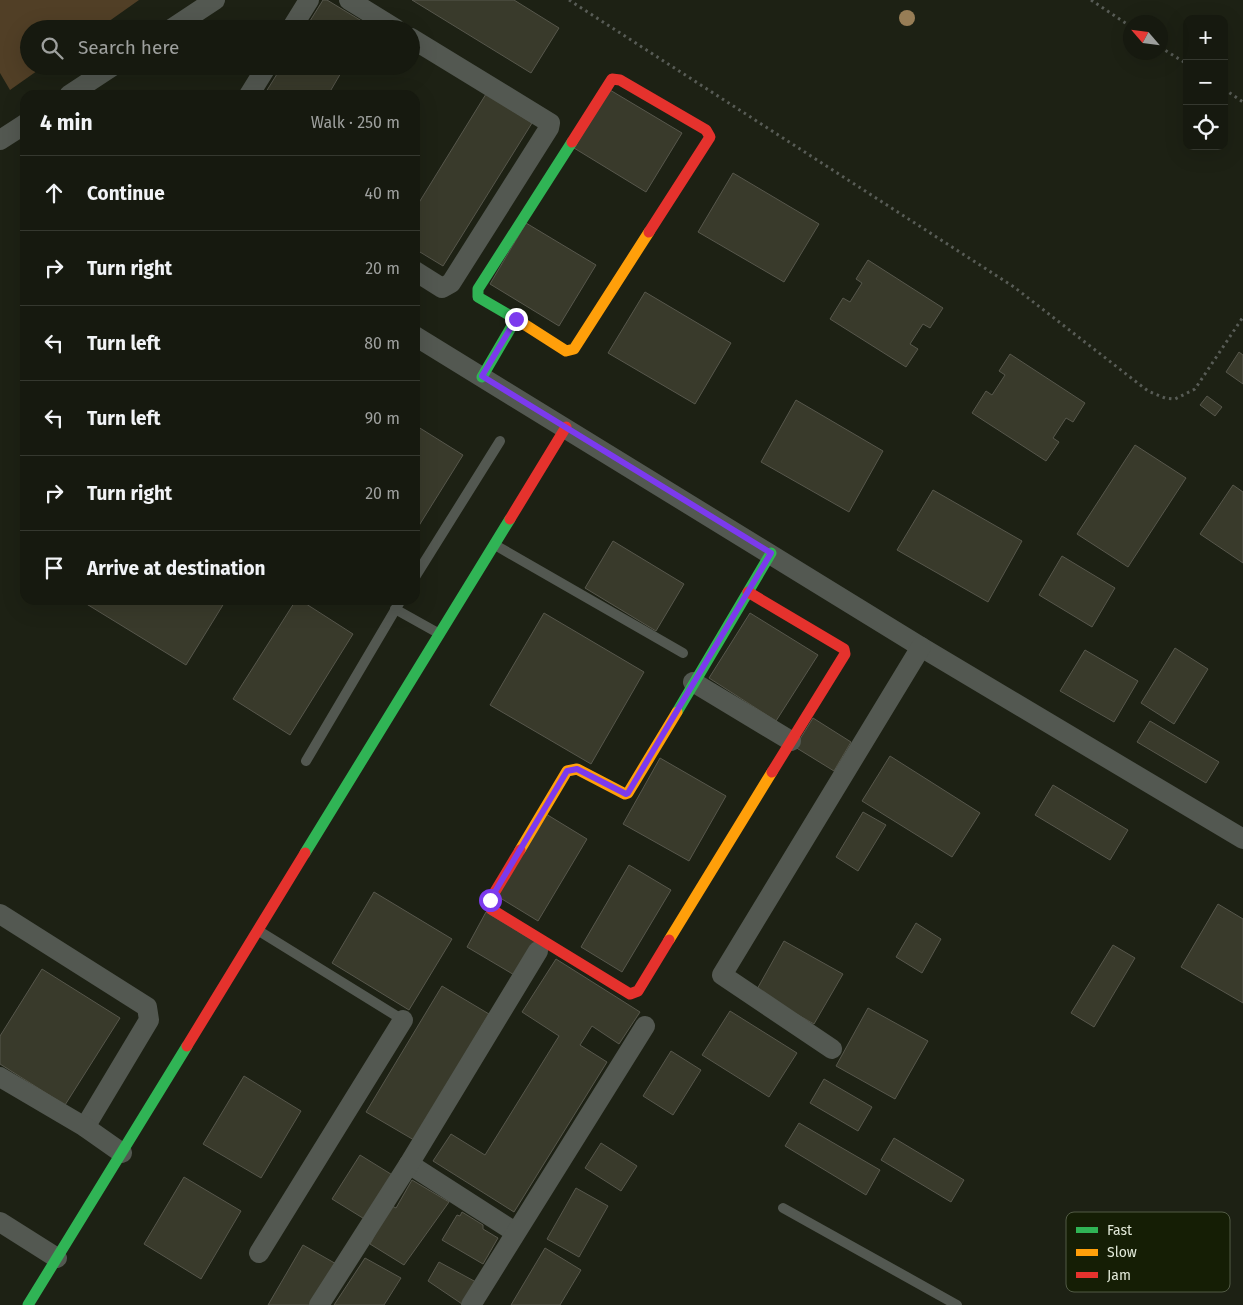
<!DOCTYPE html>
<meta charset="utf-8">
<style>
:root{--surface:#16190f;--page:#23261d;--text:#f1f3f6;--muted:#9ea09e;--line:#35382f}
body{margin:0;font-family:"Fira Sans",sans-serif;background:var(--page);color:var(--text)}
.controls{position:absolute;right:15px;top:15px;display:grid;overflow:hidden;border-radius:10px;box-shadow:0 5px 20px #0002}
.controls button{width:45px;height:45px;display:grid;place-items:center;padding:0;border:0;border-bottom:1px solid var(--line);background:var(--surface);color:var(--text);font:25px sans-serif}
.compass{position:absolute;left:1123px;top:15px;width:45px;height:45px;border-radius:50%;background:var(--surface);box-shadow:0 5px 20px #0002;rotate:298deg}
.stop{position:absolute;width:15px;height:15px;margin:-11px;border:4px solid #7c3aed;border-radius:50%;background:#fff}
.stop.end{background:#7c3aed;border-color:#fff;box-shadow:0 1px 5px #0008}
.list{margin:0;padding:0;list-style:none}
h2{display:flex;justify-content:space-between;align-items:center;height:65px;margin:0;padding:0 20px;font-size:21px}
h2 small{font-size:16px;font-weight:400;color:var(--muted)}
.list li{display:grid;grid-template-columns:32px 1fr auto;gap:15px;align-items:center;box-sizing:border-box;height:75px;padding:0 20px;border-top:1px solid var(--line)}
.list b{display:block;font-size:19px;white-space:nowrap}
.list em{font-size:16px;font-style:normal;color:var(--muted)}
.icon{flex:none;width:28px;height:28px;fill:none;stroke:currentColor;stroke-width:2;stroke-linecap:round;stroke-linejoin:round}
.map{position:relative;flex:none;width:1243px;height:1305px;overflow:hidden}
.search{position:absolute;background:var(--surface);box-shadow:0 5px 20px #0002;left:20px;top:20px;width:400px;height:55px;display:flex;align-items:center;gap:12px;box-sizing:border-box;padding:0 18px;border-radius:28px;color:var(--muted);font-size:19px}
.panel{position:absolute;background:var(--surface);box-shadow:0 5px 20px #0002;left:20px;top:90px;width:400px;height:515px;border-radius:15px}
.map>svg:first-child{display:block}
.green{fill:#513f26}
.building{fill:#393a2b;stroke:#57574c}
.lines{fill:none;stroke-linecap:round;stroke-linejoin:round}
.path{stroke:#585c56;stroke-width:3;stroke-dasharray:2.5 4;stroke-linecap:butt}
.lane{stroke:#535851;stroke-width:10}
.street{stroke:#535851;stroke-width:20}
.fast{stroke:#30b455;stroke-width:11}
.slow{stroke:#ff9f0a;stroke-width:11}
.jam{stroke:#e5322d;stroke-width:11}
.tree{fill:#977d56}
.route{stroke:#7c3aed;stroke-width:6}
.key{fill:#151e05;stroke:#525b45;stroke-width:1}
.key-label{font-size:14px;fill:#e2e9d9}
</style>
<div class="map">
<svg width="1243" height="1305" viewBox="0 0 1243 1305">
<rect width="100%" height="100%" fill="#1d2114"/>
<!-- green -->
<polygon class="green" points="0,0 139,0 98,29 29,29 29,66 44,66 10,90 0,73"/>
<!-- building -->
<g class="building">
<polygon points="323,0 327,0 370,26 368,29 305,29"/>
<polygon points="412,0 514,0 559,28 531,73"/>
<polygon points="282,66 345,66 328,95 264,95"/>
<polygon points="610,90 682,133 646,192 574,148"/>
<polygon points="486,94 532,123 443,266 415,249 415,209"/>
<polygon points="733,173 819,224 784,282 698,232"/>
<polygon points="526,223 596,265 559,326 490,284"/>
<polygon points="868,260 943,308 930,328 923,324 910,344 918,349 906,367 830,319 843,298 850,302 862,283 856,279"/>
<polygon points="645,292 731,343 695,404 608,353"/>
<polygon points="1239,352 1243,355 1243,384 1226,372"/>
<polygon points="1010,354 1085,403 1073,422 1066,418 1053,438 1059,442 1046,461 972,413 986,391 992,395 1005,375 999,371"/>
<polygon points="1207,396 1222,407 1215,416 1200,405"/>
<polygon points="796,400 883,451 849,512 761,462"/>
<polygon points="415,425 463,455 415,532"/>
<polygon points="1135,445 1186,478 1128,567 1077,534"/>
<polygon points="1233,485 1243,492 1243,563 1200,534"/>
<polygon points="933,490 1022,541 988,602 897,550"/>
<polygon points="613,541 684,584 656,631 585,588"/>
<polygon points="1062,556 1115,588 1092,627 1039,595"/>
<polygon points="80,600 226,600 186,665"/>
<polygon points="296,600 300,600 353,634 290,735 233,699"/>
<polygon points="544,613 644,672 591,764 490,705"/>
<polygon points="750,613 818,655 776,721 709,678"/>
<polygon points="1175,648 1208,669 1174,724 1141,703"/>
<polygon points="1085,650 1138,681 1114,722 1060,691"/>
<polygon points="813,718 851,742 834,771 795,747"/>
<polygon points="1150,721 1219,762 1206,783 1137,742"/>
<polygon points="890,756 980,813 952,857 862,801"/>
<polygon points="660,758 726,796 689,861 623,824"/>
<polygon points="1053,785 1128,830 1110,860 1035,815"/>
<polygon points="863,812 886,825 858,871 836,857"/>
<polygon points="546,814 587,839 538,921 497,896"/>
<polygon points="629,865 671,890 622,972 581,947"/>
<polygon points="374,892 452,939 409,1010 332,963"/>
<polygon points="1218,904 1243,919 1243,1003 1181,967"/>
<polygon points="486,912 537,943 516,976 467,947"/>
<polygon points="916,923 941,939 922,973 896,957"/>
<polygon points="784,941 843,974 814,1024 756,991"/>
<polygon points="1113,945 1135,958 1094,1027 1071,1013"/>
<polygon points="556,959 640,1012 619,1044 592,1026 580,1045 607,1062 514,1212 433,1161 451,1134 485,1155 559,1036 522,1012"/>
<polygon points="42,969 120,1018 65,1105 0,1064 0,1036"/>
<polygon points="442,986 489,1014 414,1140 366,1112"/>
<polygon points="868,1008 928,1041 895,1099 836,1066"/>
<polygon points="730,1011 797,1053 769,1097 702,1055"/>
<polygon points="671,1051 701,1070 673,1115 643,1096"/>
<polygon points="244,1076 301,1111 261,1178 203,1144"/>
<polygon points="824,1079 872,1107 858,1131 810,1103"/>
<polygon points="799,1123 880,1170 866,1195 785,1146"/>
<polygon points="894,1138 964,1180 951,1202 881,1160"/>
<polygon points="601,1143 637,1166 621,1191 585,1168"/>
<polygon points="360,1155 394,1176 366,1220 332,1199"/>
<polygon points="184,1177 241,1211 201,1279 144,1244"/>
<polygon points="412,1180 449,1202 404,1265 370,1244 390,1205 396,1208"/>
<polygon points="576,1188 608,1206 579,1257 547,1239"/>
<polygon points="462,1212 483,1225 483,1229 498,1238 483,1264 442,1240 457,1215 460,1216"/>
<polygon points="303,1245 338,1265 315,1305 268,1305"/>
<polygon points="545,1248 581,1270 560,1305 511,1305"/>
<polygon points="365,1258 401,1278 384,1305 334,1305"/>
<polygon points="439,1262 476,1282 462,1304 428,1281"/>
</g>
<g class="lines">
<!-- path -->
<g class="path">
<polyline points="569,0 1014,287 1148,391 1165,398 1175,399 1195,389 1243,317"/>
<polyline points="1091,0 1130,26"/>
<polyline points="1160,47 1187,64"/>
<polyline points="1224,89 1243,102"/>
</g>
<!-- lane -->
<g class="lane">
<polyline points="495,545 683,653"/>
<polyline points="415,577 500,441"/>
<polyline points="395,609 438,633"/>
<polyline points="306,761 401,600"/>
<polyline points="259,931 403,1020"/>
<polyline points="783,1208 957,1305"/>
</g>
<!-- street -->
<g class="street">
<polyline points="349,0 396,29"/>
<polyline points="171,29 215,0"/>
<polyline points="291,29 309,0"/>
<polyline points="411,38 550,123 549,128 451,283 442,288 415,271"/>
<polyline points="69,95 113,66"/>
<polyline points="249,95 267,66"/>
<polyline points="0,140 25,124"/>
<polyline points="415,336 921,647 1243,839"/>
<polyline points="693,682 791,741"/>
<polyline points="0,914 147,1007 149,1020 85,1127"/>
<polyline points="832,1049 722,975 921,647"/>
<polyline points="0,1077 85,1127 122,1153"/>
<polyline points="409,1164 515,1232"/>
<polyline points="0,1222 57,1258"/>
<polyline points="259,1253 403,1020"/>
<polyline points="319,1305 409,1164 538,951"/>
<polyline points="471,1305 645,1026"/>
</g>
<!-- fast -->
<g class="fast">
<polyline points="482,377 516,319 478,297 478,289 572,142"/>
<polyline points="677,712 771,553"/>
<polyline points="305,853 510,519"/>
<polyline points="28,1305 187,1046"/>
</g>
<!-- slow -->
<g class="slow">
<polyline points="516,319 566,351 574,349 649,232"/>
<polyline points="520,850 567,771 577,769 625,794 628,793 677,712"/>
<polyline points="669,940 772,772"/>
</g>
<!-- jam -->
<g class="jam">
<polyline points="572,142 612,79 620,80 706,130 710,137 649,232"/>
<polyline points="510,519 566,427"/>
<polyline points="748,592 844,649 845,654 772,772"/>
<polyline points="520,850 490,900 491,909 630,994 638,991 669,940"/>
<polyline points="187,1046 305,853"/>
</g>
</g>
<!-- trees -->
<circle class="tree" cx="907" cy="18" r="8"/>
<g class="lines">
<!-- route -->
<polyline class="route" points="490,900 567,771 577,769 626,794 628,793 771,553 482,376 516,319"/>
</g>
<!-- legend -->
<rect x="1066" y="1212" width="164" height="80" rx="8" class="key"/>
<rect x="1076" y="1227" width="22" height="6" fill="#30b455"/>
<rect x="1076" y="1249" width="22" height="7" fill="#ff9f0a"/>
<rect x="1076" y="1272" width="22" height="6" fill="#e5322d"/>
<g class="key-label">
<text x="1107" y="1235">Fast</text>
<text x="1107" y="1257">Slow</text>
<text x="1107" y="1280">Jam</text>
</g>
</svg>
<div class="controls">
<button>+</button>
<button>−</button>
<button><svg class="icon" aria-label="locate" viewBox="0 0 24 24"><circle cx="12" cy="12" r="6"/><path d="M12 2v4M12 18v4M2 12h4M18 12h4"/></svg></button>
</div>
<svg class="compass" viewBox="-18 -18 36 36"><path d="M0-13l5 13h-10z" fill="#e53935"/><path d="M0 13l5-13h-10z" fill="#9ea09e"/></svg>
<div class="stop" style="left:490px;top:900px"></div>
<div class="stop end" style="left:516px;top:319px"></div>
<div class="search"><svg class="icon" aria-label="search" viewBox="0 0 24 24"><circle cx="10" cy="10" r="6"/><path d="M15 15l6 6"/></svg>Search here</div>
<section class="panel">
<h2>4 min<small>Walk · 250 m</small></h2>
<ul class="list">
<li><svg class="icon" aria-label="ahead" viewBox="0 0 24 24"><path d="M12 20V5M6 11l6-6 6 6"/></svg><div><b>Continue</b></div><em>40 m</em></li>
<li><svg class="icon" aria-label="right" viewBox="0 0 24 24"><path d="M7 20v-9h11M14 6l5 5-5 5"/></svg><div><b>Turn right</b></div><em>20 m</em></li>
<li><svg class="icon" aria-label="left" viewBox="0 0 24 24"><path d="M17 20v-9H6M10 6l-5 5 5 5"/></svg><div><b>Turn left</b></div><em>80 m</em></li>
<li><svg class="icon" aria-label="left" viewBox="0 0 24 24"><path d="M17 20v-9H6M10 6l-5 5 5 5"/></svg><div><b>Turn left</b></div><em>90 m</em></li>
<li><svg class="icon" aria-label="right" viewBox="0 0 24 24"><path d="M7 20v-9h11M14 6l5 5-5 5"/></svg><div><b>Turn right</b></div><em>20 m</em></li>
<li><svg class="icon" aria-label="arrive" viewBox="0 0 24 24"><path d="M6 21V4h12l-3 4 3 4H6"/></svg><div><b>Arrive at destination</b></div></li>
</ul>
</section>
</div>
